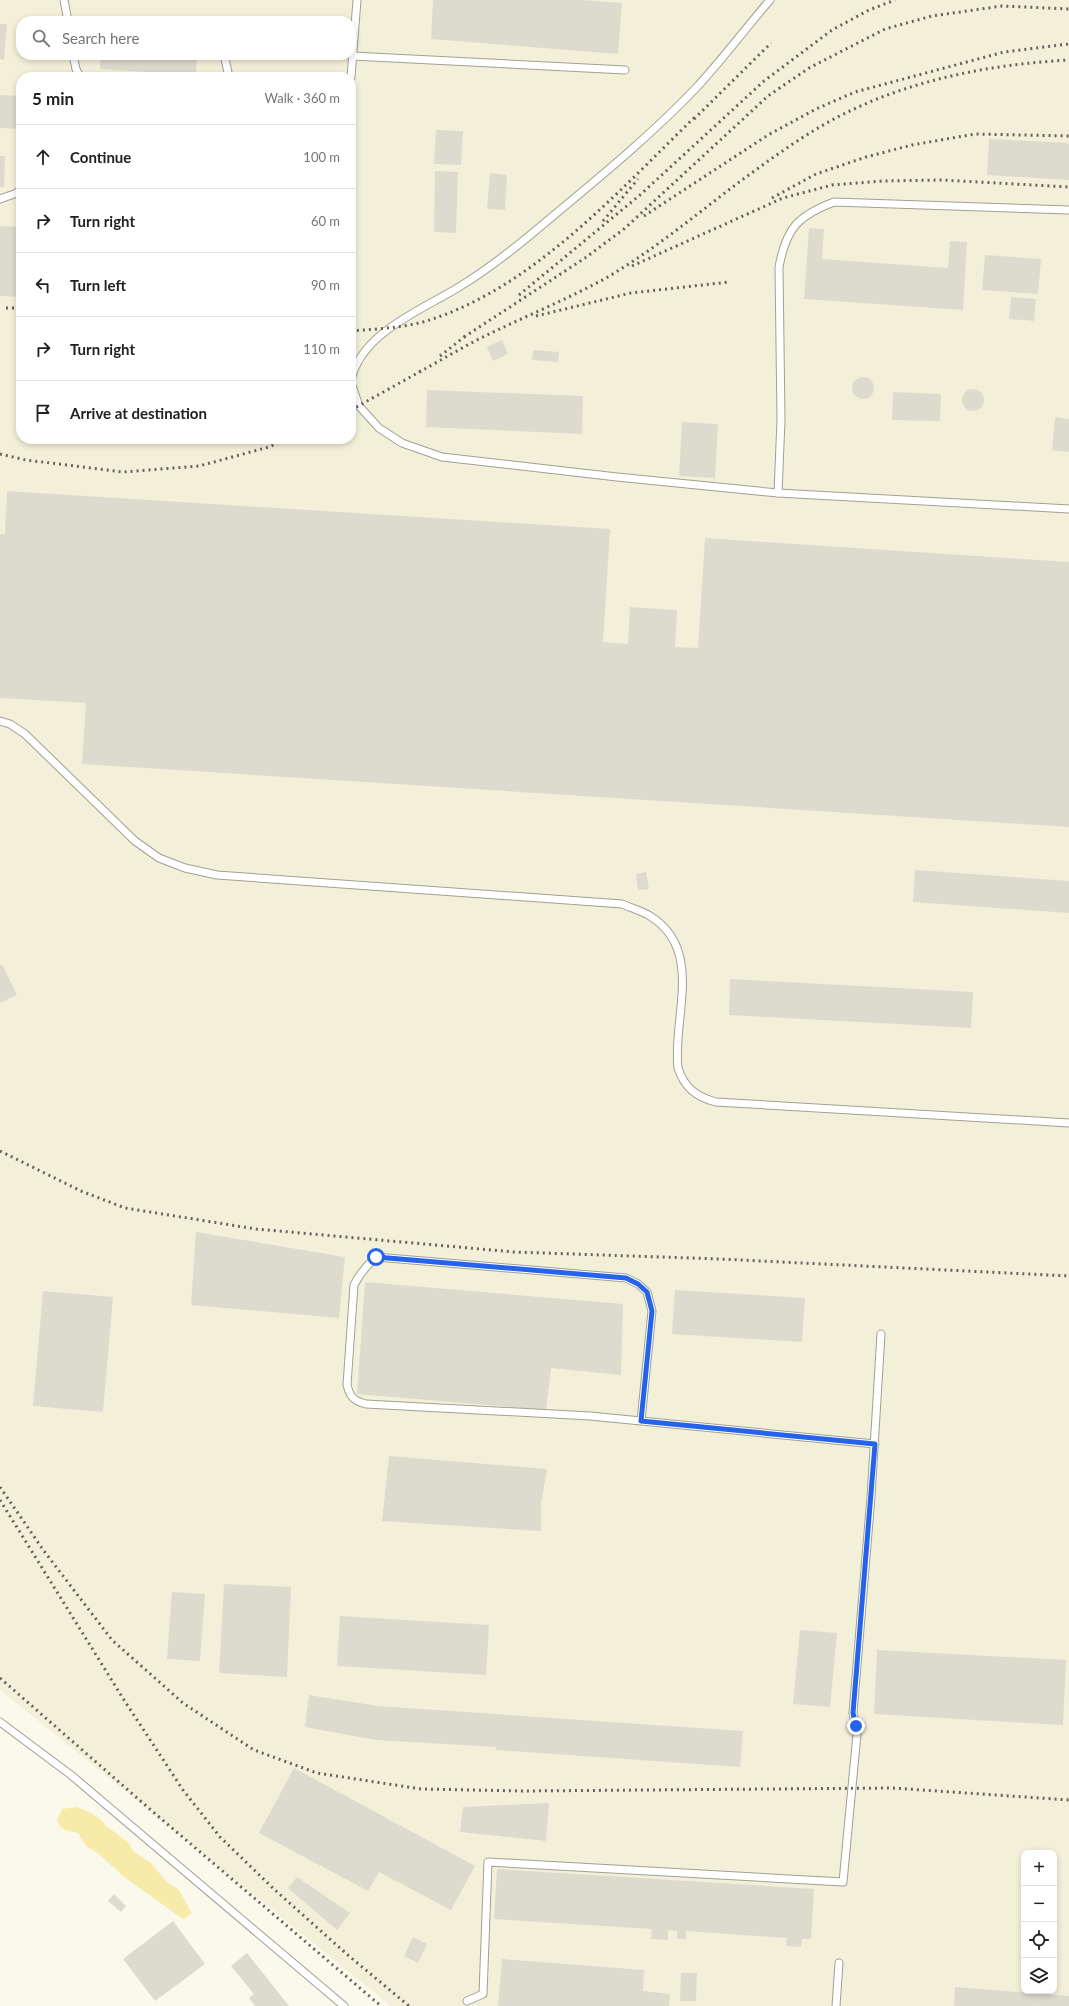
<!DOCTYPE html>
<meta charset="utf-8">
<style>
:root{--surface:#fff;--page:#f2f2f2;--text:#202124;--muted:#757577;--line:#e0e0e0}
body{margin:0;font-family:Lato,sans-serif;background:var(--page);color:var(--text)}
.controls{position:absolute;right:12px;bottom:12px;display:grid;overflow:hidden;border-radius:8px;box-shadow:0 2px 6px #0003}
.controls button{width:36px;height:36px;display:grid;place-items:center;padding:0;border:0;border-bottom:1px solid var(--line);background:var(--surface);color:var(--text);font:20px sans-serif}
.stop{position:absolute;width:12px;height:12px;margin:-9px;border:3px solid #2563eb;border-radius:50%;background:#fff}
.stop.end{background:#2563eb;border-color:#fff;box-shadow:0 1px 4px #0008}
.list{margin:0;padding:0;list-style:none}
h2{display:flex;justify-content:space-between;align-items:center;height:52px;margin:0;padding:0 16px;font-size:17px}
h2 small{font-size:13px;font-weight:400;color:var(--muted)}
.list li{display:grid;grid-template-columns:26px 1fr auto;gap:12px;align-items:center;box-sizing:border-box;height:64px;padding:0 16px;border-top:1px solid var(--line)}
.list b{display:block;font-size:15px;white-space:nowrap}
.list em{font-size:13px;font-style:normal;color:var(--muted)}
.icon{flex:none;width:22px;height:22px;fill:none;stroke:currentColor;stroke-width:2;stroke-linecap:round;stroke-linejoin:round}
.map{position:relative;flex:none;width:1069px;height:2006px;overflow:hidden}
.search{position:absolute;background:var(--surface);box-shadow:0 2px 6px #0003;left:16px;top:16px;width:340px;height:44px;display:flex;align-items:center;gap:10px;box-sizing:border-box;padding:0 14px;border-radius:16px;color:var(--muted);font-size:15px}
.panel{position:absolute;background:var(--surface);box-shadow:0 2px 6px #0003;left:16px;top:72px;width:340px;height:372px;border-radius:16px}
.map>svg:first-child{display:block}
.built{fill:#f3f0da;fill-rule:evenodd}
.green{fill:#f7eba9}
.building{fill:#dddbcd}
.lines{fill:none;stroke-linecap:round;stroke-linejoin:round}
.service-casing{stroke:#a2a093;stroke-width:9}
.service{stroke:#fff;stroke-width:7}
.rail{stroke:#65645b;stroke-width:3;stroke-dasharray:2 4;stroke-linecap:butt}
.route{stroke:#2563eb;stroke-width:5}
</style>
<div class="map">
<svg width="1069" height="2006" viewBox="0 0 1069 2006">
<rect width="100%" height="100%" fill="#fbf9eb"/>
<!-- built -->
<path class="built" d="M0,0H1069V2006H391L0,1690ZM21,21H351V55H21ZM21,77H351V439H21ZM1024,1853H1054V1991H1024Z"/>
<!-- green -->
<path class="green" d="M77,1807L91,1813L100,1819L106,1826L128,1842L134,1852L151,1863L166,1881L179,1890L192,1914L183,1919L124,1877L99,1854L86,1846L78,1833C68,1831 59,1830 57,1819L62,1809Z"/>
<!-- building -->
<g class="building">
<polygon points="433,0 581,0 622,3 618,54 431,39"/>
<polygon points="0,24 7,24 4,60 0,59"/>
<polygon points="101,55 197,55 196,75 100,69"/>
<polygon points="0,95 21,96 21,129 0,128"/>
<polygon points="436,130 463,131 461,165 434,164"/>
<polygon points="989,139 1069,143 1069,180 987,175"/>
<polygon points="0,156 5,156 4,187 0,187"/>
<polygon points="435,171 458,172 456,233 434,232"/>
<polygon points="490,173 507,175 505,210 487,209"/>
<polygon points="0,226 21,227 21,297 0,296"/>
<polygon points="809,228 824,229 822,259 948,268 950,241 967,242 963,310 804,299"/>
<polygon points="985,255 1041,259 1038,294 982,290"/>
<polygon points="1011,297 1036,299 1034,321 1009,319"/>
<polygon points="502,340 508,354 493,361 487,347"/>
<polygon points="533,350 559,352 558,362 532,360"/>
<circle cx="863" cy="388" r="11"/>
<circle cx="973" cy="400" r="11"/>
<polygon points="427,390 583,396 582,434 426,427"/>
<polygon points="893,392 941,394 940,421 892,420"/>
<polygon points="1055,417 1069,419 1069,452 1052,450"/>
<polygon points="682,422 718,424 715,478 679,476"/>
<polygon points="7,491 610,529 603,642 628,644 630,607 677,610 675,647 698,648 705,538 1069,562 1069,827 82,764 86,703 0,698 0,534 5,534"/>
<polygon points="915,870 1069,881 1069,913 913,902"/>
<polygon points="646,872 649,889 638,890 636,874"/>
<polygon points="2,964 17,995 0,1003 0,965"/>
<polygon points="730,979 973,992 971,1028 729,1015"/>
<polygon points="196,1232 345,1257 339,1318 191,1305"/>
<polygon points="365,1282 623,1304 621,1375 551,1368 546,1410 357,1394"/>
<polygon points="675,1290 805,1298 802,1342 672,1334"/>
<polygon points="43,1291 113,1297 103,1412 33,1406"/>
<polygon points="389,1456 547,1469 541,1503 541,1531 382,1521"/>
<polygon points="224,1584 291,1587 287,1677 219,1673"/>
<polygon points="172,1592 205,1594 200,1661 167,1659"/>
<polygon points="340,1616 489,1625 486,1675 337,1666"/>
<polygon points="800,1630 837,1633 830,1707 793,1704"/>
<polygon points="877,1650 1066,1660 1063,1725 874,1714"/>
<polygon points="309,1695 378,1706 743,1731 740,1767 496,1750 496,1747 376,1740 305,1727"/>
<polygon points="294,1768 475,1866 451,1910 379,1872 368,1891 259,1833"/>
<polygon points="549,1803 546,1841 460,1832 463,1807"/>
<polygon points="497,1869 814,1889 811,1939 802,1939 801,1947 786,1946 787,1938 686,1931 686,1939 677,1939 677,1931 668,1930 668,1940 651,1939 652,1929 494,1919"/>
<polygon points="297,1877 350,1913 337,1930 288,1888"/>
<polygon points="114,1894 126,1906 121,1912 108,1901"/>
<polygon points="173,1921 205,1964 155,2001 123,1959"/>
<polygon points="413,1937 427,1944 418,1963 404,1956"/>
<polygon points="247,1953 289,2006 255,2006 249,1998 254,1994 231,1966"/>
<polygon points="502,1959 644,1970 643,1991 670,1994 669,2006 498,2006"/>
<polygon points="681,1973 697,1973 696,2001 680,2001"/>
<polygon points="955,1987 1069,1996 1069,2006 954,2006"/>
</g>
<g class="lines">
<!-- service casing -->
<g class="service-casing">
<g id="service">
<polyline points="64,0 68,21"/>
<polyline points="73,55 76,69 80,77"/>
<polyline points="352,56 625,70"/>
<polyline points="225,59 229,77"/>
<polyline points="351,77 357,0"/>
<polyline points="0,199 17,193 21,188"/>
<path d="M351,381C360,333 422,310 459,287C495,265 527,238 559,211C606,172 654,132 696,88C722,60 745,29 770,0"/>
<polyline points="351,383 359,406 379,428 402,443 442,457 617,477 778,493 1069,509"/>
<path d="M778,493L781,420L779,267C786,229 797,216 834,202L1069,210"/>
<path d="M0,721L10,724L25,734L135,841L159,858L185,868L217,875L622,904C631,908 642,911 650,916C705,950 672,1018 678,1068C684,1087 696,1097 716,1102L1069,1123"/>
<path d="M641,1421L652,1311L647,1292L638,1284L626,1278L376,1257C366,1266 360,1273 354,1285L347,1385C350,1397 354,1401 366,1404L590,1416L875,1444"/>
<polyline points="0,1722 71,1775 344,2006"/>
<polyline points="467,2001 483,1994 488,1862 843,1882 857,1734 853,1713 871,1497 881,1334"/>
<polyline points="836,2006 839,1963"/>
</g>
</g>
<!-- service -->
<use href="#service" class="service"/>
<!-- rail -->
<g class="rail">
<polyline points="694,119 771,43"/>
<polyline points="772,198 816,174 866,157 912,145 975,134 1069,136"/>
<polyline points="644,216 768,135 816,109 855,92 1004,52 1069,44"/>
<polyline points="603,221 638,179"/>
<polyline points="632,266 783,198 832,185 882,181 942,180 1069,187"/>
<polyline points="519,295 640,195 764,81 832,30 869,10 895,0"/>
<polyline points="6,308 21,308"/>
<polyline points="536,316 631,293 729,282"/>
<path d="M351,331C375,329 400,328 423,322C532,290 618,191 697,115"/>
<polyline points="464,337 585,258 624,229 768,96 809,68 885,29 932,16 1002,6 1069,9"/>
<polyline points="440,356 468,334"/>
<path d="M419,372C442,360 464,346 487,335C526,316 568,299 606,278C656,249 700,211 746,177C779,153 815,127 852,110C919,78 995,64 1069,60"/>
<polyline points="351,410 423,370"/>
<polyline points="0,454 26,460 123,472 199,466 269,447 286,439"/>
<polyline points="0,1151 81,1191 125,1208 256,1229 514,1252 720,1259 1069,1276"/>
<polyline points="0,1487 44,1551 112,1640 183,1703 254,1750 317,1773 421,1789 523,1791 893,1788 1069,1800"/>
<polyline points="0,1500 124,1700 183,1790 220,1837 276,1891 349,1956 409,2006"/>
<polyline points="0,1678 152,1811 381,2006"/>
</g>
</g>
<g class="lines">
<!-- route -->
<polyline class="route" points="376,1257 626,1278 638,1284 647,1292 652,1311 641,1421 875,1444 853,1713 856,1726"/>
</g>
</svg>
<div class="controls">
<button>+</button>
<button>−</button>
<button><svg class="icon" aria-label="locate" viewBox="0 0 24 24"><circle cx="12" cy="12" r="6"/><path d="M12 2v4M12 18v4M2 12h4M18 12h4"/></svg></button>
<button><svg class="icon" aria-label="layers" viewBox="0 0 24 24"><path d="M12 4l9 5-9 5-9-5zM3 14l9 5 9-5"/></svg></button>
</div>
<div class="stop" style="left:376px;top:1257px"></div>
<div class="stop end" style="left:856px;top:1726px"></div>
<div class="search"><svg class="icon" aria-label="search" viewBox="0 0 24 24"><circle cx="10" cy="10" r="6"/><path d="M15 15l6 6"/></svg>Search here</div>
<section class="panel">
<h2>5 min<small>Walk · 360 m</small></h2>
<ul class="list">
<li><svg class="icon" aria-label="ahead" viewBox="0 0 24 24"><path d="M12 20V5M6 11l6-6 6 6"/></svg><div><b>Continue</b></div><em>100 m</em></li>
<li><svg class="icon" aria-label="right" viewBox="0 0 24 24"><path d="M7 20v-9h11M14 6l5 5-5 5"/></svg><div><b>Turn right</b></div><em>60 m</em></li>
<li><svg class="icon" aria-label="left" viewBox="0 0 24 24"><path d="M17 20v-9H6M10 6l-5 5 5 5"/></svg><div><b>Turn left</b></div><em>90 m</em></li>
<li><svg class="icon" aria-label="right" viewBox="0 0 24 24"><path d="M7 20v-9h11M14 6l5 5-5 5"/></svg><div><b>Turn right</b></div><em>110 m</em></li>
<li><svg class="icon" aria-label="arrive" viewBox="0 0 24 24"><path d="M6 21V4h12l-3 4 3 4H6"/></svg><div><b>Arrive at destination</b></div></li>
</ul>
</section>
</div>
